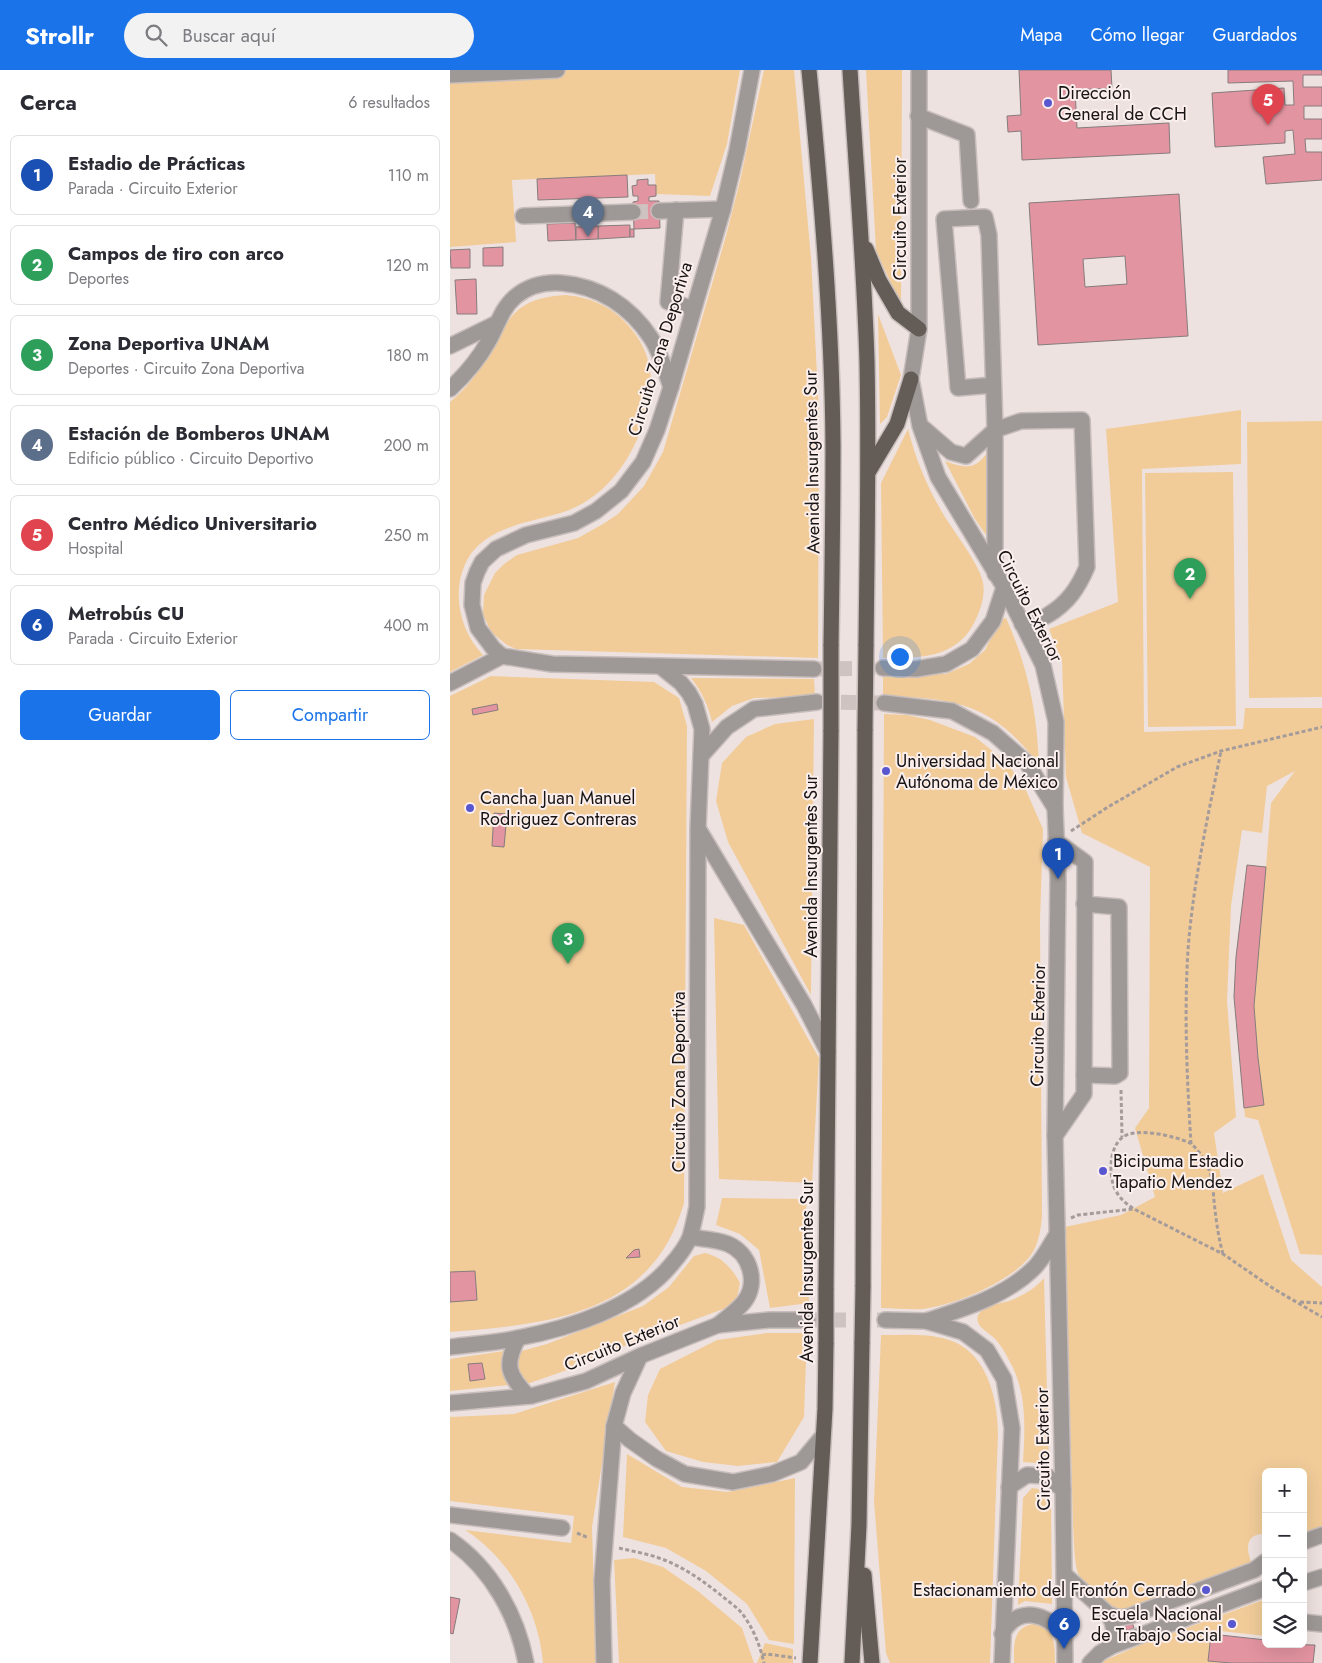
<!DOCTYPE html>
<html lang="es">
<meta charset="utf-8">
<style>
:root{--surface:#fff;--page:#f2f2f3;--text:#2b2b33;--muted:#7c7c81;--line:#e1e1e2;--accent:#1a73e8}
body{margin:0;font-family:Jost,sans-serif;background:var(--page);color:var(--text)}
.controls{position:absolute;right:15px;bottom:15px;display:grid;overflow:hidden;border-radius:8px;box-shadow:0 5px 20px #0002}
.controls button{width:45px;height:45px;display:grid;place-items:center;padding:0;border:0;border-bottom:1px solid var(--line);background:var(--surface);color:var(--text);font:25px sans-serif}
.you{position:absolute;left:449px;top:586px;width:18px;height:18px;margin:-12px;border:4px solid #fff;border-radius:50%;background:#1a73e8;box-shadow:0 0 0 8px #1a73e833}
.badge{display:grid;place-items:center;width:32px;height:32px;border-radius:50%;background:var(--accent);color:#fff;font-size:16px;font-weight:700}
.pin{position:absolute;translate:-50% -41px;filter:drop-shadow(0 1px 2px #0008)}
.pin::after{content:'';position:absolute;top:26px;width:18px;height:15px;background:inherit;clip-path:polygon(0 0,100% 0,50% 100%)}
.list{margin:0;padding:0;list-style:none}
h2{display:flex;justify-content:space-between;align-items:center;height:65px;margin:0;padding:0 20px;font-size:21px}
h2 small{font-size:16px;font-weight:400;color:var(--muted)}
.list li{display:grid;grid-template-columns:32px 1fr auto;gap:15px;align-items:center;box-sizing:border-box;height:80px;margin:0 10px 10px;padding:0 10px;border:1px solid var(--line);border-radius:8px}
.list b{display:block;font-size:19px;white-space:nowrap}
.list p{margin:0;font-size:16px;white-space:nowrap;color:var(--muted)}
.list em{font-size:16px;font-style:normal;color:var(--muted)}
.actions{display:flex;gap:10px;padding:15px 20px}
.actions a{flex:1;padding:11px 0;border:1px solid var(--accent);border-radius:8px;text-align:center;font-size:18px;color:var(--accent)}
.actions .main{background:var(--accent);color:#fff}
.icon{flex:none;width:28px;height:28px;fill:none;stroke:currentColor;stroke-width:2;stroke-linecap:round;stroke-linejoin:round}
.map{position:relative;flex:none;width:872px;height:1593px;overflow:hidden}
header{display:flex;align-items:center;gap:30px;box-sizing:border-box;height:70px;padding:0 25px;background:var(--accent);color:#fff}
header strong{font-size:24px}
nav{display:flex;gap:28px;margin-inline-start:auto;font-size:18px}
.search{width:350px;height:45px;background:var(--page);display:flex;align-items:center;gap:12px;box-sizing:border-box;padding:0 18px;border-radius:28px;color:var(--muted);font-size:19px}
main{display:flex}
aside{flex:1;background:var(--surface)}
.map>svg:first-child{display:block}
.green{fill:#f1cc99}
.building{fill:#e394a1;stroke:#867c7d;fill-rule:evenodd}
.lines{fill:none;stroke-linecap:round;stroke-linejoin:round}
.minor-tunnel{stroke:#cec3c1;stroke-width:15;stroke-dasharray:15 8;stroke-linecap:butt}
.minor-casing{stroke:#c7bdbb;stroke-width:18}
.major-casing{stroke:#c7bdbb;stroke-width:18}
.path{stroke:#a49b9a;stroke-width:3;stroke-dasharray:4 2.5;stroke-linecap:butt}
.minor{stroke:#9e9997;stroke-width:15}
.major{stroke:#635c57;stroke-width:15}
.major-bridge-casing{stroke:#c7bdbb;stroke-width:18;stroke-linecap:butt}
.major-bridge{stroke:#635c57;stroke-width:15}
.poi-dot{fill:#5957cf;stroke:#fbefed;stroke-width:2}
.labels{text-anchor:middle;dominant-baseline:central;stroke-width:4;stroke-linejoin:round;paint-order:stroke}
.poi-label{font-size:18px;fill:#181414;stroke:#fbefed;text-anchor:start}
.street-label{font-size:18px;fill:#181414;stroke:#fbefed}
</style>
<header>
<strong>Strollr</strong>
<div class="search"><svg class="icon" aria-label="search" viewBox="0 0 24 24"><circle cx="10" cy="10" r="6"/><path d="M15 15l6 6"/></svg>Buscar aquí</div>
<nav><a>Mapa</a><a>Cómo llegar</a><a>Guardados</a></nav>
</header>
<main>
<aside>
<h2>Cerca<small>6 resultados</small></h2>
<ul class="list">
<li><span class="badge" style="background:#1a4fb4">1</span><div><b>Estadio de Prácticas</b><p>Parada · Circuito Exterior</p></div><em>110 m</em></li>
<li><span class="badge" style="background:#2e9e5b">2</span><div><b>Campos de tiro con arco</b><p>Deportes</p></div><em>120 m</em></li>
<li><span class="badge" style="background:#2e9e5b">3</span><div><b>Zona Deportiva UNAM</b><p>Deportes · Circuito Zona Deportiva</p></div><em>180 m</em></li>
<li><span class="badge" style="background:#5c6f8a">4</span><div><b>Estación de Bomberos UNAM</b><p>Edificio público · Circuito Deportivo</p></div><em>200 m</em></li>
<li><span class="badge" style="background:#e0444e">5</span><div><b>Centro Médico Universitario</b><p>Hospital</p></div><em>250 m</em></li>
<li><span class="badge" style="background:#1a4fb4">6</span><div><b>Metrobús CU</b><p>Parada · Circuito Exterior</p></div><em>400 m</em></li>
</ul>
<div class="actions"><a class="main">Guardar</a><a>Compartir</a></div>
</aside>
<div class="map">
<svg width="872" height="1593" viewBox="0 0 872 1593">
<rect width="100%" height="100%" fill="#eee2e0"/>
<!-- green -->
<g class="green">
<polygon points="0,0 290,0 277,74 260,126 206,124 205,104 62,110 66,172 0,177"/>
<polygon points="314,0 344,0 361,188 369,343 368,588 66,579 57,575 41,562 33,544 34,525 45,503 54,494 67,485 128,468 153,454 168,444 194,416 213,382 276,166 290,111"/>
<polygon points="416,0 452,0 451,234 426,181"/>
<path d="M116,225C146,228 168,240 186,265C204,291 204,318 195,348C182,391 153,432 107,444C76,453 40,457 20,485C0,517 8,559 33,585L0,602V332C20,316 34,294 47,271C53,261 57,250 66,242C79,229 99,226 116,225Z"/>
<polygon points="428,244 451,305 437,347 430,354"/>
<path d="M791,340V394L692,399L694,662L793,659L795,638H872V1185L850,1184L808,1050L795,1047L784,927L786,887L797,795L816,797L821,733L845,701L817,716L812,763L792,760L781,836L777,931L786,1047L764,1063L773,1123L813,1104L841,1190L872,1217V1459L853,1466V1402H816V1464C794,1463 796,1480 802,1494L677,1541C661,1541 635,1518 628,1503C624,1493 624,1467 623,1455L615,1157L671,1145L705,1127L685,1058L699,1038L700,797L632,763L616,707L612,592L599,559L668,532L656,359Z"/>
<polygon points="872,351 872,627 799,628 797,352"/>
<path d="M458,359C466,391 478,419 495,447C505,463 528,493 532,509C536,521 532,536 527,547C509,589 472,588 433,588L431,413Z"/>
<path d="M542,376L543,475L525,449L495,391C520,400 527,399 542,376Z"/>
<polygon points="783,402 786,656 698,657 695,403"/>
<path d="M556,548C578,597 587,642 589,695C543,634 507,628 433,626V604H496L519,594L535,580L551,549Z"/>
<path d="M41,606L204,612L229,628L237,656L234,1133C202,1245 99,1254 0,1262V626Z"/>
<path d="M241,608L364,609L365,627L304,628L282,636L262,652C258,635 252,622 241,608Z"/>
<path d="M434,644L457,645L480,650L525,667L555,691L566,705L575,718L593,759L590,851L592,1146C591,1158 589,1170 584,1180C569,1209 505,1235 473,1239C459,1240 445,1238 431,1238Z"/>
<polygon points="364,649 361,925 278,772 266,731 272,693 296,667 325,654"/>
<polygon points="264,848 294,855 369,988 362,1113 269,1109"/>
<polygon points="272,1128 356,1129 359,1233 320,1238 309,1180 290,1164 266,1155"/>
<path d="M255,1183C272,1187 282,1198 290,1213L287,1228L276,1238L179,1274L137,1293L77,1314L67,1303L68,1282L97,1274L193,1236L219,1217L244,1186Z"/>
<path d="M594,1208L599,1394L573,1392C575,1358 577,1324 561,1294C557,1286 552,1277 547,1271C542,1265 534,1261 530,1256C527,1252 527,1248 528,1245C534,1235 549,1234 559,1231C572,1226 585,1219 594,1208Z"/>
<polygon points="317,1263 357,1263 354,1347 327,1392 288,1396 253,1392 216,1381 195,1352 198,1325 210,1299 267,1270"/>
<path d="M431,1265C452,1265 476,1263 496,1269C537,1280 548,1329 548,1364L540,1593H440L436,1583L424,1431Z"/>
<path d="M54,1281C50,1294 52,1304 59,1315L0,1321V1289Z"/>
<path d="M165,1312L142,1457L146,1593H93C89,1541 59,1488 15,1460L121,1473L124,1446L0,1431V1347L64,1344Z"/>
<polygon points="177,1384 232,1417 278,1422 345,1408 344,1574 319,1570 297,1534 256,1501 216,1478 173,1467"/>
<path d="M582,1418C591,1419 596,1421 601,1429L602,1534L575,1531L568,1535L573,1428Z"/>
<polygon points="184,1488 213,1497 249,1522 292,1558 304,1593 169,1593 164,1490"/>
<polygon points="816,1529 816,1566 761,1560 758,1590 781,1593 649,1593 690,1575"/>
<path d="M583,1554C605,1556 605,1575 605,1593H564C564,1575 562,1558 583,1554Z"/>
<polygon points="315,1573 343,1579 343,1593 307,1593"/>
</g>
<!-- building -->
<g class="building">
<polygon points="569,0 661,0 662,18 625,20 627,58 719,53 720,83 572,90 571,61 558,62 557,46 571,45"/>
<polygon points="778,0 872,0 872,5 853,5 853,17 872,17 872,36 854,36 854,49 872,49 872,69 855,69 856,82 872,82 872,110 816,114 813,87 845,84 843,60 835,61 835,73 765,77 762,23 834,18 835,35 844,35 843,11 778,13"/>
<polygon points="177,105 178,127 88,130 87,109"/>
<polygon points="198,109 198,115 206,115 206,126 199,127 199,131 209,131 210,158 184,159 183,132 188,131 188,126 183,126 182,116 187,115 187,110"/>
<path d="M729,124L738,266L588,275L579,133ZM675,186L677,214L635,217L633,189Z"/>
<polygon points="125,153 126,170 98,171 97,154"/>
<polygon points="180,155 180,167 148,169 148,156"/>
<polygon points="148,156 148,169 126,170 126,157"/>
<rect x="180" y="159" width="4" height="8"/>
<polygon points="53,177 53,196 33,196 33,178"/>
<polygon points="20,179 20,198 1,198 0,180"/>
<polygon points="26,209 27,244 7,244 5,210"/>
<polygon points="47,634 48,640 23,645 22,639"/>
<polygon points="44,743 57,744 54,777 42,776"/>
<polygon points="797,795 816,797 804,936 808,988 814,1035 794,1038 784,927 786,887"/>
<polygon points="189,1179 190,1187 176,1188 184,1180"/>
<polygon points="25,1201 27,1230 0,1232 0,1202"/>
<polygon points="32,1293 35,1309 20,1311 18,1294"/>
<polygon points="0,1527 10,1529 3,1564 0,1563"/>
<polygon points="682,1552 684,1558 677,1561 674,1555"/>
<polygon points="761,1564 816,1570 816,1574 865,1575 863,1593 781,1593 758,1591"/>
</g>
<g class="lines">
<!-- minor-tunnel -->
<g class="minor-tunnel">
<polyline points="183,142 209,141"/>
<polyline points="364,599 433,598"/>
<polyline points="368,632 434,633"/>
<polyline points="358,1250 435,1250"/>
</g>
<!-- minor casing -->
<g class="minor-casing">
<g id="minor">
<polyline points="302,0 287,80 273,139 221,317 207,360 193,392 171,421 146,441 124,453 76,465 46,479 32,492 27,502 23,513 22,535 28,558 43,578 52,586 102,594 364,599"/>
<polyline points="469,0 469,259 461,309 470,356 488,407 554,517 593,595 606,652 605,738 608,809 605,1066 613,1420 615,1593"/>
<polyline points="0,5 107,0"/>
<polyline points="468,46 517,65 521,131"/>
<polyline points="226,140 218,232 243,238"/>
<polyline points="209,141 273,139"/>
<polyline points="73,146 183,142"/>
<polyline points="0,276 47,253"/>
<polyline points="543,315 508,318 494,149 535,147 539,165 545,360 545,504"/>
<path d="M0,319C15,305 28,290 38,272C47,257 51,239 65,227C78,216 94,212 111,213C149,216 180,236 201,268C211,283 215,301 221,317"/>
<path d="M472,357L501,382L516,386L545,360L571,351L632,350L637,497C628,518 618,533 598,545C591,550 580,551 572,554"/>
<polyline points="433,598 466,599 496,594 522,579 543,551 554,517"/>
<polyline points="0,613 52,586"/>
<polyline points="434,633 502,641 543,663 577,693 605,738"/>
<polyline points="251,686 277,657 304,639 367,632"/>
<polyline points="249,760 354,935 378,982"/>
<polyline points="634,1005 665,1006 670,1003 669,837 634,834"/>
<polyline points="605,1066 634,1024 635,792 606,771"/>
<path d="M240,1167C252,1169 266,1169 278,1174C300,1183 309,1213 294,1232C287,1241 276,1248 268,1255"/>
<polyline points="435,1250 476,1251 513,1262 537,1280 554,1309 562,1358 552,1593"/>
<path d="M476,1251C513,1239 554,1227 583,1199C593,1190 600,1175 607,1164"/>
<path d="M68,1268C54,1295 58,1305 78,1326"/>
<path d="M0,1277C23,1274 46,1273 68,1268C121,1258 186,1237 221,1195C228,1187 236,1177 240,1167C243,1157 245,1146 247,1137L248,759L252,659L245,634L239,623L231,613L211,597"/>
<polyline points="0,1333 81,1326 136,1311 190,1286 268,1255 319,1250 358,1250"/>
<polyline points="164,1356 180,1370 207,1389 235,1404 283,1412 322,1404 351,1392 372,1367"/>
<polyline points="559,1417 577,1405 597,1406 613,1420"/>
<polyline points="0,1445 112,1458"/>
<path d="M0,1470C41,1498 67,1545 76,1593"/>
<polyline points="853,1472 872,1465"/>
<polyline points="615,1505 658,1544 670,1548 680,1546 804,1500 816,1491"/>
<polyline points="853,1513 872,1507"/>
<path d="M658,1544C665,1555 665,1563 662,1576"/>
<polyline points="853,1552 872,1554"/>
<path d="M552,1564C568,1534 597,1543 614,1566"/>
<polyline points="154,1593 152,1510 164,1356 173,1323 190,1286"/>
<polyline points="640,1593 650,1583 662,1576 816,1518"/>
</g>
</g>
<!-- major casing -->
<g class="major-casing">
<g id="major">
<path d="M359,0C371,124 382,250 383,375C383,442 382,509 381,576"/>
<path d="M400,0C406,97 414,194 417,291C419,386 417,481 416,576"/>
<polyline points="416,179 429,210 448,243 469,259"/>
<polyline points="419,401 447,354 461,309"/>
<polyline points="413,1217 415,659"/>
<polyline points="376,1220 381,660"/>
<polyline points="414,1505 422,1593"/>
<polyline points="360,1593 375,1339 376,1273"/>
<polyline points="402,1593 409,1455 412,1272"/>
</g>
</g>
<!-- path -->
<g class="path">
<polyline points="621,761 658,737 727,697 771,681 872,657"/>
<polyline points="671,1020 672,1067"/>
<path d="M741,1074C737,1009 734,945 738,880C743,813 758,746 771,681"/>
<polyline points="621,1148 628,1145 683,1139"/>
<path d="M773,1184C768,1166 766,1149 764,1131C763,1118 763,1105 756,1094C752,1086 747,1078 740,1073C725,1066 687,1057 673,1067C659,1077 659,1103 664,1117C668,1127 676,1134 684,1139L773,1184L824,1219L872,1247"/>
<polyline points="850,1232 872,1233"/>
<polyline points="127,1463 139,1468"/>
<path d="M169,1478C181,1481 194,1483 206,1487C231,1495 252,1510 272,1526C278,1531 285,1536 290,1541C302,1555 310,1575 314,1593"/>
<polyline points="312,1585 317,1584 346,1588"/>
</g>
<!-- minor -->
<use href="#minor" class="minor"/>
<!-- major -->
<use href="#major" class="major"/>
<!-- major-bridge casing -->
<g class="major-bridge-casing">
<g id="major-bridge">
<polyline points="415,659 416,576"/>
<polyline points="381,660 381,576"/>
<polyline points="412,1272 413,1217"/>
<polyline points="376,1273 376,1220"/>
</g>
</g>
<!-- major-bridge -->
<use href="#major-bridge" class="major-bridge"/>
</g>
<!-- markers -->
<g class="poi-dot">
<circle cx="598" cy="33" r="5"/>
<circle cx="436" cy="701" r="5"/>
<circle cx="20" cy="738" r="5"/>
<circle cx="653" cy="1101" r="5"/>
<circle cx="756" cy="1520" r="5"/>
<circle cx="782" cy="1554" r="5"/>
</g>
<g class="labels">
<!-- poi labels -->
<g class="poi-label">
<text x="608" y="23">Dirección<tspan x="608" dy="21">General de CCH</tspan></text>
<text x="446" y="691">Universidad Nacional<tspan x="446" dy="21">Autónoma de México</tspan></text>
<text x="30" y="728">Cancha Juan Manuel<tspan x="30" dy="21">Rodriguez Contreras</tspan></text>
<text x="663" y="1091">Bicipuma Estadio<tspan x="663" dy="21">Tapatio Mendez</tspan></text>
<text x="746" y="1520" text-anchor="end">Estacionamiento del Frontón Cerrado</text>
<text x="772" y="1544" text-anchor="end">Escuela Nacional<tspan x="772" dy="21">de Trabajo Social</tspan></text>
</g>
<!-- street labels -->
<g class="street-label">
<text transform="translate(450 149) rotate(-90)">Circuito Exterior</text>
<text transform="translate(210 279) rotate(-73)">Circuito Zona Deportiva</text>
<text transform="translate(362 392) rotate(-91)">Avenida Insurgentes Sur</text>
<text transform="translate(580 536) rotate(63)">Circuito Exterior</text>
<text transform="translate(361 796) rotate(-90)">Avenida Insurgentes Sur</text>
<text transform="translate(588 955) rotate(-89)">Circuito Exterior</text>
<text transform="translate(229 1012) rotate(-90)">Circuito Zona Deportiva</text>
<text transform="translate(357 1201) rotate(-90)">Avenida Insurgentes Sur</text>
<text transform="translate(172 1273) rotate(-22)">Circuito Exterior</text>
<text transform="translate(593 1379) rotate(-91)">Circuito Exterior</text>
</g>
</g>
</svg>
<div class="controls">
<button>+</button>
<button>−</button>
<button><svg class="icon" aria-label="locate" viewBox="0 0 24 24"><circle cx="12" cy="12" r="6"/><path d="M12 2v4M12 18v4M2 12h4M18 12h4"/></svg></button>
<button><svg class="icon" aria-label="layers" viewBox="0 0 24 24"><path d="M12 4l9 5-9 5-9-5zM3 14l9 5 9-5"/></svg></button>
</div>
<div class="you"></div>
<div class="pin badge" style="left:608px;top:809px;background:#1a4fb4">1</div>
<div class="pin badge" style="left:740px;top:529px;background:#2e9e5b">2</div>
<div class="pin badge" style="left:118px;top:894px;background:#2e9e5b">3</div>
<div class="pin badge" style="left:138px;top:167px;background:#5c6f8a">4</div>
<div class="pin badge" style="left:818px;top:55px;background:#e0444e">5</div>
<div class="pin badge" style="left:614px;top:1579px;background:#1a4fb4">6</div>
</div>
</main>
